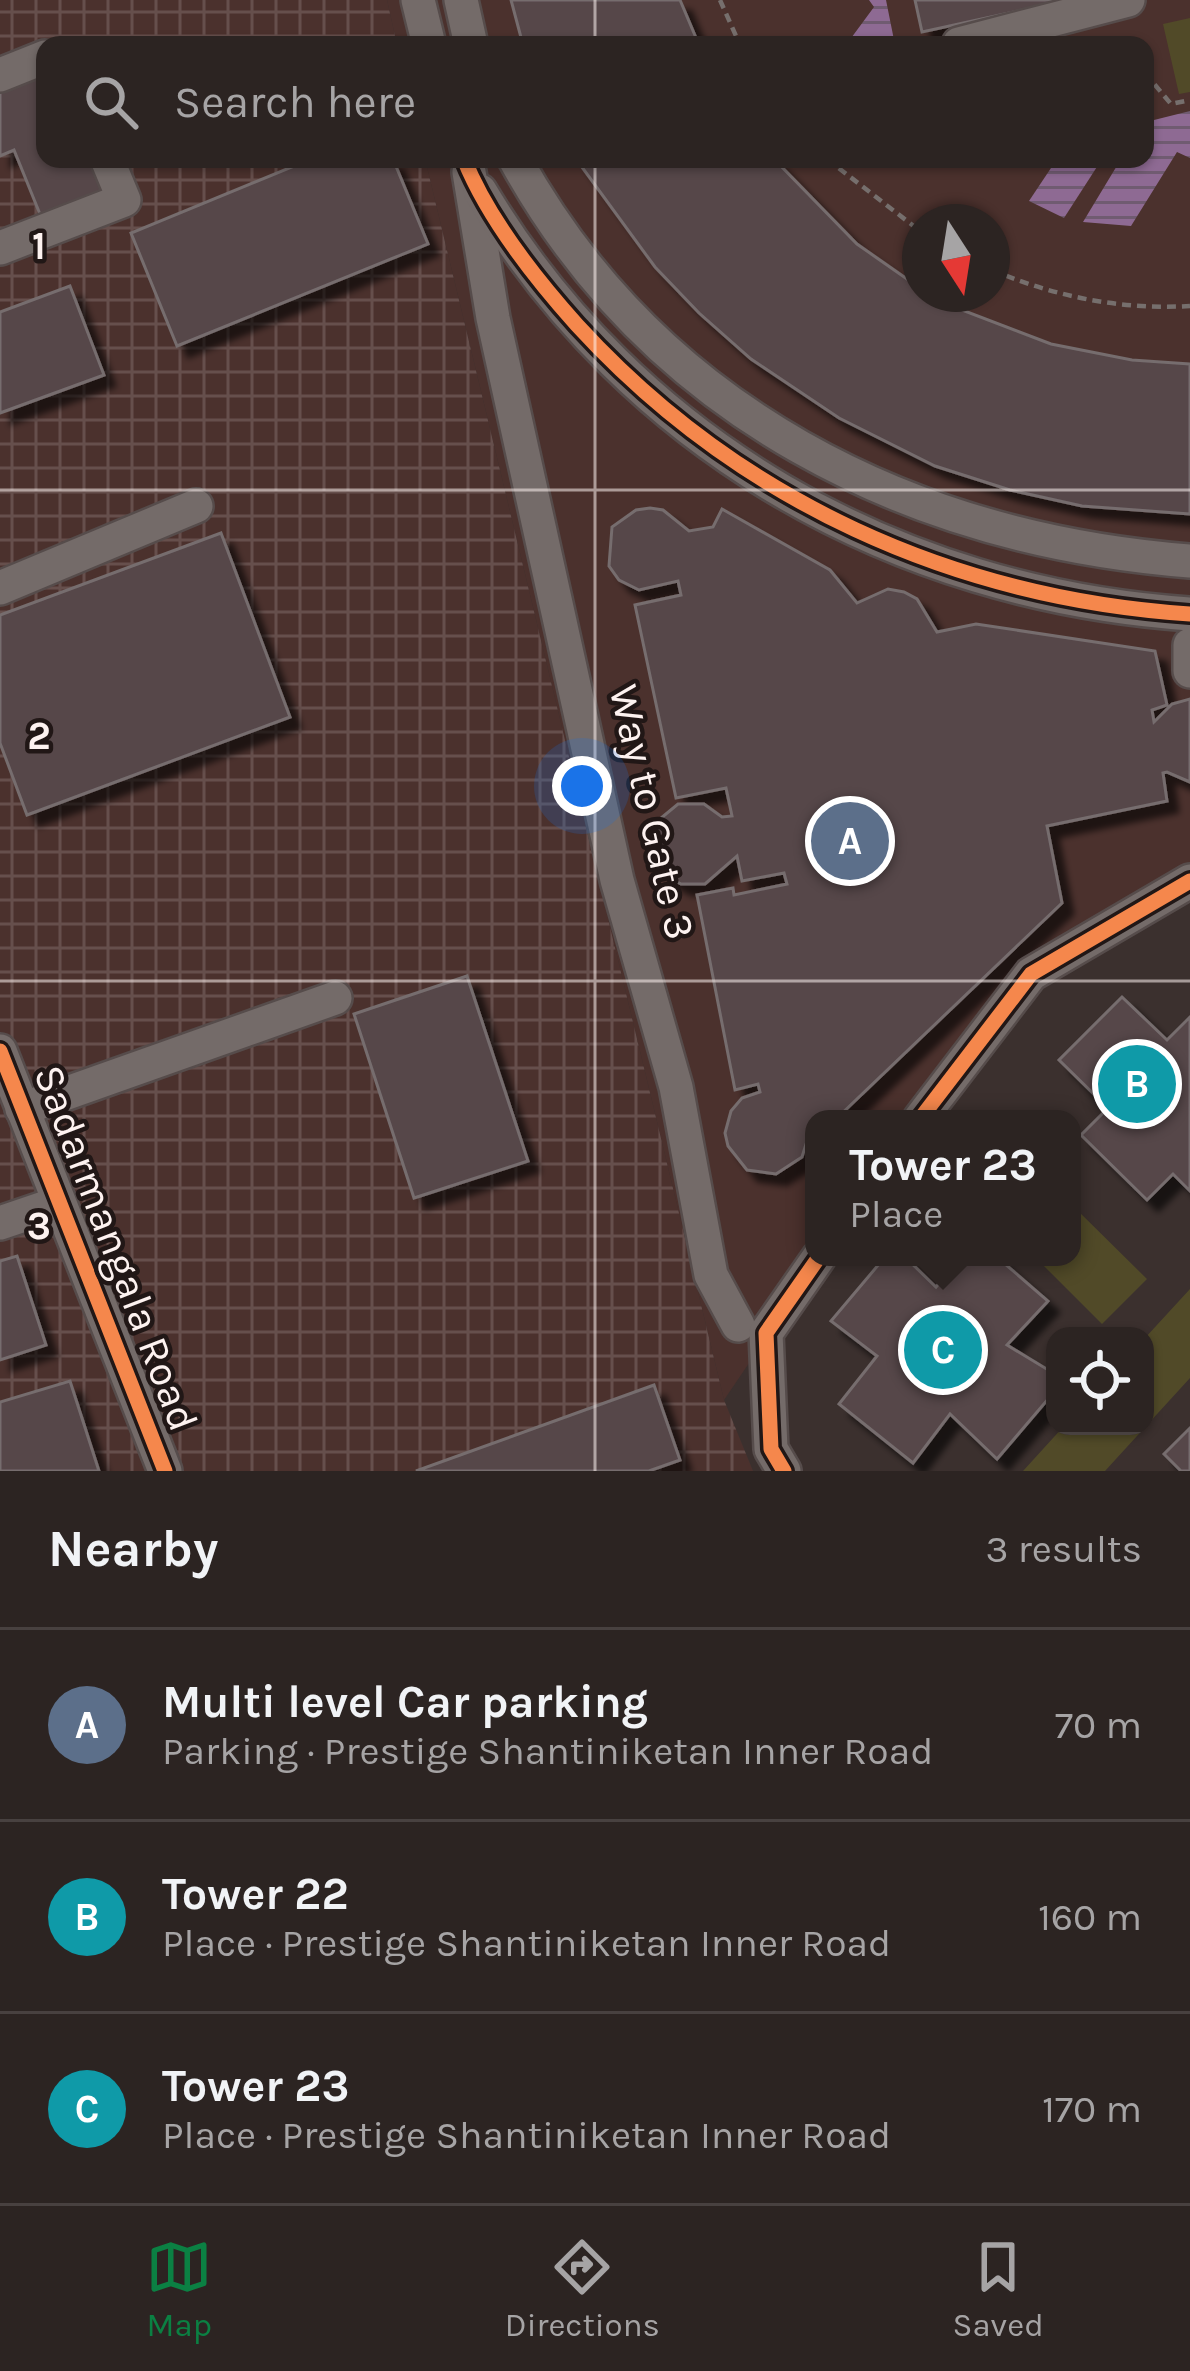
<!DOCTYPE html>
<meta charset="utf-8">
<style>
:root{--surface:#2c2422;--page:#38302f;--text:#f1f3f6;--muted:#a6a4a5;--line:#484140;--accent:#0b8043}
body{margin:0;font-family:Karla,sans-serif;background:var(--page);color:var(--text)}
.controls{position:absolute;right:36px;bottom:36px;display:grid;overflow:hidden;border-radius:24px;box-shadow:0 3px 9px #0004}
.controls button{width:108px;height:108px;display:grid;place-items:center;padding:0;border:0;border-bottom:3px solid var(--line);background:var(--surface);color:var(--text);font:60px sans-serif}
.compass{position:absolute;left:902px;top:204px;width:108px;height:108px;border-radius:50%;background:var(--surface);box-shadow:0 3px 9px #0004;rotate:168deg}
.you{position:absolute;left:582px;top:786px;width:42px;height:42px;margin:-30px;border:9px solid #fff;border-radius:50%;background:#1a73e8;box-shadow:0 0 0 18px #1a73e833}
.badge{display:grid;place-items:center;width:78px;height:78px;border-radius:50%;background:var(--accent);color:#fff;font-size:39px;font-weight:700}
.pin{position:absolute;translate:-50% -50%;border:6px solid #fff;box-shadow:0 3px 12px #0006}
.popup{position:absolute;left:805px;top:1110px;width:276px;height:156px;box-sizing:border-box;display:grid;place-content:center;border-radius:24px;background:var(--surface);filter:drop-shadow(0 3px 9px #0005);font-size:39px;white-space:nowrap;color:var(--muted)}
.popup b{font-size:45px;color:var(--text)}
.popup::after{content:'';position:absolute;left:50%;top:100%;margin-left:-24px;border:24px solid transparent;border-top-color:var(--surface)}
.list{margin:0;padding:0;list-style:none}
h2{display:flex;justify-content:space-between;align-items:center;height:156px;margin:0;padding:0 48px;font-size:51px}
h2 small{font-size:39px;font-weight:400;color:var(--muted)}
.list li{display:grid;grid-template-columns:78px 1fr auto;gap:36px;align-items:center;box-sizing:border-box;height:192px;padding:0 48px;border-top:3px solid var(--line)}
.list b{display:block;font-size:45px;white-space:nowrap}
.list p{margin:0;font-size:39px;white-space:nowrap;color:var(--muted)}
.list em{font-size:39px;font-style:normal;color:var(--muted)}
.icon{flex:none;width:66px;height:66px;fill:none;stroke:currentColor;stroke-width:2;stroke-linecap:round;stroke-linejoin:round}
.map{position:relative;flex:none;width:1190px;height:1471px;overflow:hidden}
.search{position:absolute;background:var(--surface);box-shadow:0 3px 9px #0004;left:36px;right:36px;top:36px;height:132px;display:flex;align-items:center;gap:30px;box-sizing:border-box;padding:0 42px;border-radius:24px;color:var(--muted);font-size:45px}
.sheet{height:732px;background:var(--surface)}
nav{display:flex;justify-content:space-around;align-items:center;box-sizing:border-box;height:168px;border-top:3px solid var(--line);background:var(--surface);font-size:33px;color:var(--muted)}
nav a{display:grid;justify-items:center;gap:6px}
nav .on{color:var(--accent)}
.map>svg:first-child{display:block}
.built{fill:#4b312d;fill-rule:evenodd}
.industrial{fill:url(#industrial-grid)}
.green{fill:#514a28}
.water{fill:url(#water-rules)}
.building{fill:#56474a;stroke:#766d6e;stroke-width:3;filter:url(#shadow)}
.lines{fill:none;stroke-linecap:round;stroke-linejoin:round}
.minor-casing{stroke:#564c4b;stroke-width:38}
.path{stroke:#766f6d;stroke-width:4.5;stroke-dasharray:9 6;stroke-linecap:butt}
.minor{stroke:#746b69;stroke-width:33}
.cycleway-casing{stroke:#211716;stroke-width:22}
.cycleway{stroke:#f5874c;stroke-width:15}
.grid{fill:none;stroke:#fdf2f0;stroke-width:3;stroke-opacity:0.55}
.labels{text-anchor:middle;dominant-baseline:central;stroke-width:9;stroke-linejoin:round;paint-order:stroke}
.street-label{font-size:42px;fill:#fdf2f0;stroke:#211716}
.grid-label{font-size:39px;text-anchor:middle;font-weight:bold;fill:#fdf2f0;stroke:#211716;stroke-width:9;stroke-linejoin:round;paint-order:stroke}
</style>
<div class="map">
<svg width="1190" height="1471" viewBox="0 0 1190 1471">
<defs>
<pattern id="industrial-grid" width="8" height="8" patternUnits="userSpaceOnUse" patternTransform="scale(3)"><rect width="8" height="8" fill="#4b312d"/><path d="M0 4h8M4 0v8" fill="none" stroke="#664f4c"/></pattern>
<pattern id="water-rules" width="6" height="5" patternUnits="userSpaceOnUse" patternTransform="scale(3)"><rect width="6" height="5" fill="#8e6a93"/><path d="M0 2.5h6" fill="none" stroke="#705b71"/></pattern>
<filter id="shadow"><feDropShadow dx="11" dy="11" stdDeviation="3" flood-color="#0009"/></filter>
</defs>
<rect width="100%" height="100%" fill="#3b302e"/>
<!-- built -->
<path class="built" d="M387,0H1190V864L1038,989L925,1119H814V1257H821L724,1400L425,159H1145V45H397ZM920,222H992V294H920Z"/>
<!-- industrial -->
<polygon class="industrial" points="0,0 387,0 397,45 45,45 45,159 425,159 724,1400 753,1471 0,1471"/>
<!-- green -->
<g class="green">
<polygon points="1190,18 1190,92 1179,94 1163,24"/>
<polygon points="1072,1205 1147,1279 1102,1324 1035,1257 1072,1257"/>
<polygon points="1190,1289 1190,1378 1105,1471 1023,1471 1064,1426 1145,1426 1145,1338"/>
</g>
<!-- water -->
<g class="water">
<polygon points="869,0 886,0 895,45 846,45 874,7"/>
<polygon points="1145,109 1154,120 1190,111 1190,158 1177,152 1131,226 1083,222 1121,159 1145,159"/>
<polygon points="1057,159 1102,159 1064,218 1029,201"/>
</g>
<!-- building -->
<g class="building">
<polygon points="511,0 680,0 699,45 523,45"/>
<polygon points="915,0 1068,0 922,32"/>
<polygon points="45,72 45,159 94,159 110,198 44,224 14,150 0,156 0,90"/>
<polygon points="311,159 393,159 428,244 177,346 131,233"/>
<polygon points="576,159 774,159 857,244 920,288 920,294 1051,344 1132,360 1190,364 1190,514 1082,506 1010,490 935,466 839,418 751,359 699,313 655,267"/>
<polygon points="70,286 104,375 0,413 0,312"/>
<polygon points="650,508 663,510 689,531 713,527 722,509 830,570 857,603 888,589 904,592 917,599 937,632 976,624 1155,651 1167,705 1152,710 1154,722 1172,704 1190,699 1190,782 1167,772 1163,773 1167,801 1047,826 1062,903 836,1119 814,1119 802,1157 776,1174 747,1170 728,1146 725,1133 731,1111 742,1098 760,1092 758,1084 735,1090 697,895 733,888 734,895 787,884 784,873 742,881 737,856 705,884 681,884 661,873 651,857 655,823 678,804 704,804 722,817 732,816 726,788 676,798 635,605 681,595 678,581 639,590 619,580 609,566 612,527 636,510"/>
<polygon points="221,533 290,717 27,815 0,743 0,615"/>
<polygon points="467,976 528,1161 414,1198 354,1014"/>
<polygon points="1122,997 1167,1040 1190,1017 1190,1191 1173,1174 1147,1200 1081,1135 1108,1108 1059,1060"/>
<polygon points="17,1256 46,1345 0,1360 0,1261"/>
<polygon points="885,1257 905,1257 936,1287 962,1257 997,1257 1048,1301 1007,1345 1055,1374 1055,1391 997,1459 950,1414 913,1463 839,1404 877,1356 831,1321"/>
<polygon points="70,1381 99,1471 0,1471 0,1402"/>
<polygon points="654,1385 680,1460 649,1471 416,1471"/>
<polygon points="1190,1428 1190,1471 1181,1471 1164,1454"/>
</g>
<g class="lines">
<!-- minor casing -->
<g class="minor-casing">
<g id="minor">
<polyline points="418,0 429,45"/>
<polyline points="461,0 471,45"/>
<polyline points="959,44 1128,0"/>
<polyline points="0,75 45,57"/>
<path d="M515,159C655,413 910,539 1190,561"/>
<polyline points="469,172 493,318 617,880 676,1087 711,1275 738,1325"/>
<path d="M480,191C632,446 896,594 1190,614"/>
<polyline points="0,248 124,200 107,159"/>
<polyline points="0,588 196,506"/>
<polyline points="1190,645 1190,671"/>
<polyline points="0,1051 165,1471"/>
<polyline points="22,1109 335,998"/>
<polyline points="920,1119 1031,974 1190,881"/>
<polyline points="0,1223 59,1203"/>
<polyline points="784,1471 771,1449 766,1333 819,1257"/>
</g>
</g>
<!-- path -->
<g class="path">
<polyline points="720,0 740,45"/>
<polyline points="1145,73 1171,104 1190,100"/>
<polyline points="827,159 920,231"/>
<path d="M992,270C1056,297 1121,310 1190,306"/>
</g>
<!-- minor -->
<use href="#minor" class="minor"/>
<!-- cycleway casing -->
<g class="cycleway-casing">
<g id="cycleway">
<path d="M464,159C488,219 534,277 577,325C738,501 953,598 1190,614"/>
<polyline points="0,1051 165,1471"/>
<polyline points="920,1119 1031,974 1190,881"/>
<polyline points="784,1471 771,1449 766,1333 819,1257"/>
</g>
</g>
<!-- cycleway -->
<use href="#cycleway" class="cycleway"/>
</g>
<!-- grid -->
<path class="grid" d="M595,0V45M595,159V1471M0,490H1190M0,981H1190"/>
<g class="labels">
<!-- street labels -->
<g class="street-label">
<text transform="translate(652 812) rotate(77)">Way to Gate 3</text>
<text transform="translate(116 1248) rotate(69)">Sadarmangala Road</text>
</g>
</g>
<g class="grid-label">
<text x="39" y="259">1</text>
<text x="39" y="749">2</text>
<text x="39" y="1239">3</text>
</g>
</svg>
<div class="controls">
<button><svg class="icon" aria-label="locate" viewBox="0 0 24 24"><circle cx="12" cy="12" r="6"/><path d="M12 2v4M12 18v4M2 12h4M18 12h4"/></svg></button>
</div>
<svg class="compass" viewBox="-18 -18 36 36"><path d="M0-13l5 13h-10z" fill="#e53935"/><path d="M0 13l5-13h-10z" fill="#a6a4a5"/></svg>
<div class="you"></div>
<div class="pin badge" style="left:850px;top:841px;background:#5c6f8a">A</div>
<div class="pin badge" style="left:1137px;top:1084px;background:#0f9aa8">B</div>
<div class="pin badge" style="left:943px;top:1350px;background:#0f9aa8">C</div>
<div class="popup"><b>Tower 23</b>Place</div>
<div class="search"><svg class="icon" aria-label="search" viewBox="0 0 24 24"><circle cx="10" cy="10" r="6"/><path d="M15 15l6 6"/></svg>Search here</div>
</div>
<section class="sheet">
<h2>Nearby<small>3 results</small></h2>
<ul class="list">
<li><span class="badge" style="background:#5c6f8a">A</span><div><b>Multi level Car parking</b><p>Parking · Prestige Shantiniketan Inner Road</p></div><em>70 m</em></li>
<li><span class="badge" style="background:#0f9aa8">B</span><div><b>Tower 22</b><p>Place · Prestige Shantiniketan Inner Road</p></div><em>160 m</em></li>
<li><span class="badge" style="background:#0f9aa8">C</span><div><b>Tower 23</b><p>Place · Prestige Shantiniketan Inner Road</p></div><em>170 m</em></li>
</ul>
</section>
<nav>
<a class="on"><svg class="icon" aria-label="map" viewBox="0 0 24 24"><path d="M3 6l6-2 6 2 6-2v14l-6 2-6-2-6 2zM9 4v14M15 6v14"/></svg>Map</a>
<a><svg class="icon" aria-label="directions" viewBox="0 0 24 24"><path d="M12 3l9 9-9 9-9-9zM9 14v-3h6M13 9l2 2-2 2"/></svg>Directions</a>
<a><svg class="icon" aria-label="saved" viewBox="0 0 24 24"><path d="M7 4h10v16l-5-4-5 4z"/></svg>Saved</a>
</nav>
